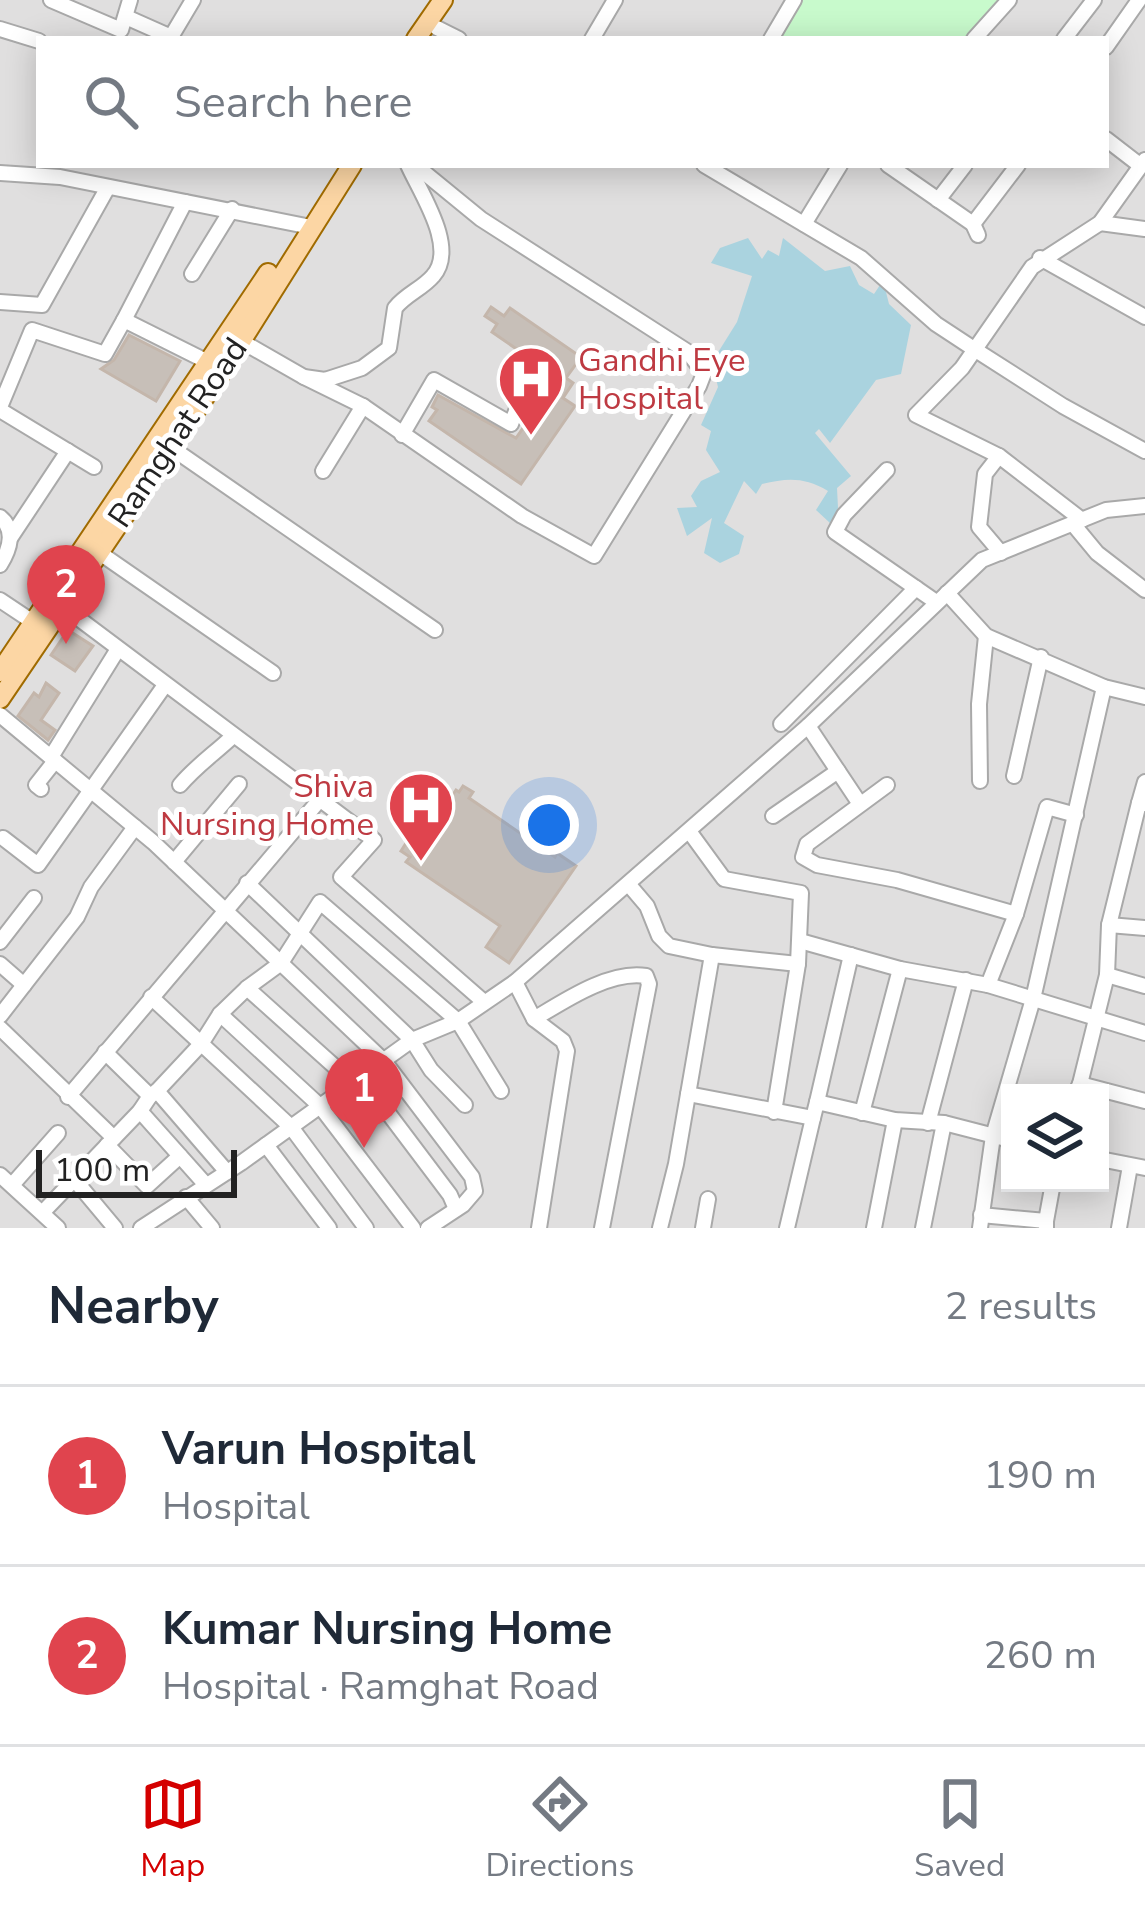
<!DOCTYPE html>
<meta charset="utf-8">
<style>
:root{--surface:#fff;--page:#f2f2f3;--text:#1f2937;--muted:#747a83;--line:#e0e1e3;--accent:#d40000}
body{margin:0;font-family:"Nunito Sans",sans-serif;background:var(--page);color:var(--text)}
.controls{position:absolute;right:36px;bottom:36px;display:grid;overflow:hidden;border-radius:0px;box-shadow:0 6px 30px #0003}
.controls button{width:108px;height:108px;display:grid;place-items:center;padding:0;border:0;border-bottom:3px solid var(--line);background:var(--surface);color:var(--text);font:60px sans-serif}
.scale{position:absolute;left:36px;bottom:30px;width:201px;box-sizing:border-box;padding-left:12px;border:6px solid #222;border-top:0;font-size:33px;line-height:42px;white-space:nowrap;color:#222;-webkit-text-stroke:9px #fff;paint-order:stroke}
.you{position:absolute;left:549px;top:825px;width:42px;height:42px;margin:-30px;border:9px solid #fff;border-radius:50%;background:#1a73e8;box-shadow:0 0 0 18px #1a73e833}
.badge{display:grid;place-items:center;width:78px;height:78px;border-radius:50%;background:var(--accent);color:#fff;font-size:39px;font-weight:700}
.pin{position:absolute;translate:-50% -99px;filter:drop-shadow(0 3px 6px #0008)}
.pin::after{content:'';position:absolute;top:63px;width:42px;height:36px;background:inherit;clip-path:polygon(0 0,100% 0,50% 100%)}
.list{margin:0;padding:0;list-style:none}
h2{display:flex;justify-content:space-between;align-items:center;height:156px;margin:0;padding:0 48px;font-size:51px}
h2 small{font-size:39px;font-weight:400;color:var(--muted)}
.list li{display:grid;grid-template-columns:78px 1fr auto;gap:36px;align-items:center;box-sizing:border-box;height:180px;padding:0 48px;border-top:3px solid var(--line)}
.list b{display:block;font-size:45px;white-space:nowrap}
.list p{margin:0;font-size:39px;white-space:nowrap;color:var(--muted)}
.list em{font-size:39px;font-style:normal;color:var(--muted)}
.icon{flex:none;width:66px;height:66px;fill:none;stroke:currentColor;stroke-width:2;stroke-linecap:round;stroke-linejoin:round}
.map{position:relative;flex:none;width:1145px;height:1228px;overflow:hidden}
.search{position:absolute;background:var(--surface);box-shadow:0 6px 30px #0003;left:36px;right:36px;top:36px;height:132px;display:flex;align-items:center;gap:30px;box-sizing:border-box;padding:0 42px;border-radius:0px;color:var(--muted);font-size:45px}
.sheet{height:516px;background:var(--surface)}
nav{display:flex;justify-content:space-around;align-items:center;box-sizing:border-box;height:168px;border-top:3px solid var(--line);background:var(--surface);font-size:33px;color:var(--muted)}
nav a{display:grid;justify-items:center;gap:6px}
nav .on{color:var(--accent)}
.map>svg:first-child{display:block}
.residential{fill:#e0dfdf;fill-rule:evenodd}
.park{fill:#c8facc}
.water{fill:#aad3df}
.building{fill:#c7bfb8;stroke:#c4b6ab;stroke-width:3}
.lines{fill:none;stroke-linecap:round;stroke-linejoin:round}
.minor-casing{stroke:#a9a9a9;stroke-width:18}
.major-casing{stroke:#a06b00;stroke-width:22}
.minor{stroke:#fff;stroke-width:14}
.major{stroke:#fcd6a4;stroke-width:18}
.labels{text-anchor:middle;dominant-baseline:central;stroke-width:10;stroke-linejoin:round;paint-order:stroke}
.health-label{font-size:33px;fill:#be3a42;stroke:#fff;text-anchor:start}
.street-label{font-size:33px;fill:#222;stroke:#fff}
</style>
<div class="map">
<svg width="1145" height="1228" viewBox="0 0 1145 1228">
<rect width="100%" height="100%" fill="#f2efe9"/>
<!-- residential -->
<path class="residential" d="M0,0H1145V1228H0ZM39,39H1106V165H39ZM1010,1093H1100V1183H1010Z"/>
<!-- park -->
<polygon class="park" points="794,0 1009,0 974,39 771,39"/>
<!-- water -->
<path class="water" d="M748,238L762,259L768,250L779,256L783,238L825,271L850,266L859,285L874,294L880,285L885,288L889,304L911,325L901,374L876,380L830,443L819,429L815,433L851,476L837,488L838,508L830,523L816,510L828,491C804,477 788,478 762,484L756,494L744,481L724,523L744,536L739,554L720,563L704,553L712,518L687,536L677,508L697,507L691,496L701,481L720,472L706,450L711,431L701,425L718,387L712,362L737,322L752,276L711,263L720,248Z"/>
<!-- building -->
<g class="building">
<polygon points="491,307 504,316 510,308 581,357 566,378 573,383 563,398 575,406 521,484 429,421 437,410 432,407 438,395 516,438 558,378 492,332 497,324 485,316"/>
<polygon points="129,335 180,361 156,401 101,369 114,360"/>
<polygon points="68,630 93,646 75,671 51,655"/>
<polygon points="46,683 59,693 41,720 55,730 48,740 18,716 34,693 39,697"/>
<polygon points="463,786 473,792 469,798 555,857 557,853 576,866 509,963 486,947 500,926 406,862 410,857 401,851 406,843 415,849 456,790 459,792"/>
</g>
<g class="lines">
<!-- minor casing -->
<g class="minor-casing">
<g id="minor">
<polyline points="51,0 121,30 130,0"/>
<polyline points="126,17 171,37 193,0"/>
<polyline points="437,28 459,39"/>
<polyline points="0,29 39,41"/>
<polyline points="592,39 615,0"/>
<polyline points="771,39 794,0"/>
<polyline points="974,39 1009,0"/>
<polyline points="1064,39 1094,0"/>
<polyline points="1106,47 1139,0"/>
<polyline points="1106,139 1141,166"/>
<polyline points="704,165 861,258 936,324 974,349 1063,406 1145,451"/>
<polyline points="888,165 973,224 978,235"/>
<polyline points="0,173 60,177 311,227"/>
<polyline points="938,200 965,165"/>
<polyline points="1100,223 1145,229"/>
<polyline points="804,224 840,165"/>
<polyline points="973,224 1018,165"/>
<polyline points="1040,258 1145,317"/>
<polyline points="192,274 232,209"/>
<polyline points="0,302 42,305 108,187"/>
<polyline points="124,320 185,202"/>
<path d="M234,337L304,377L325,380L362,368L389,348L395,308C406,294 422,289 433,276C458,248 421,194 408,165"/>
<polyline points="304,377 363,406 522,516 594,556 699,386 704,373 688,352 481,219 415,165"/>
<polyline points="0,407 32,330 105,354 124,320 210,363"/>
<polyline points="0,410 94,467"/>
<polyline points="402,435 434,380 511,424 524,391"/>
<polyline points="163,442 435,630"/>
<polyline points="999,456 985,474 979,527 1001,553"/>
<polyline points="887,470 844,515 835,532 936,602"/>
<polyline points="323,471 363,406"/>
<path d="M0,517C16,530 10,549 0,565"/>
<polyline points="1082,520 999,456 916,415 962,368 1032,267 1100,223 1145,160"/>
<polyline points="1073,524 1097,553 1145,590"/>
<polyline points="11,537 68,451"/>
<polyline points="97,551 273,673"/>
<polyline points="947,593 986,636 1104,687 1145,697"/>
<polyline points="0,600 33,622"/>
<polyline points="62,606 374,840 341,877 484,1002"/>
<polyline points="0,715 153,842 384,1061 472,1177 475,1191 463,1205 428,1228"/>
<polyline points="781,724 916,588"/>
<polyline points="808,726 860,804"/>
<polyline points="51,757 118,649"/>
<polyline points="1014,776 1041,657"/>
<polyline points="980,781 979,704 986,636"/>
<path d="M180,785C197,765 214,754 232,737"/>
<polyline points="887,785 807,844 803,857 817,865 897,880 1016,914"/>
<polyline points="41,789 36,785 55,761"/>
<polyline points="1139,803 1145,782"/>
<polyline points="773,816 838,771"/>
<polyline points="689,831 724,879 801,893 798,964 774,1112"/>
<polyline points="3,838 38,865 165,685"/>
<polyline points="174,862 239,784"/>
<polyline points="247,883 412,1040 431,1070 465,1105"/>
<polyline points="630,886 647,906 659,936 669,946 712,955 798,964"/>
<polyline points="1109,925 1145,928"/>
<polyline points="800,941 900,969 988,985 1145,1033"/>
<polyline points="0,942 34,898"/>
<polyline points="0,964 24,985 77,917 91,887 135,827"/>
<polyline points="1107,975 1145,986"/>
<polyline points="515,982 534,1019 563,1041 567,1051 539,1228"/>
<polyline points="988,985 1016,914 1047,807 1076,815"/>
<polyline points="247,988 353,1083"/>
<polyline points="151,997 291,1127 366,1228"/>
<polyline points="220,1014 320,1106 413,1228"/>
<polyline points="0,1016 24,985"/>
<path d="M534,1019C564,1001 610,970 646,976L649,984L602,1228"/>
<polyline points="0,1028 114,1138"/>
<polyline points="105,1052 150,1096 157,1091 227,1172"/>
<polyline points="361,1077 450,1195 456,1209"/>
<polyline points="1080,1084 1107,975 1109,925 1139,803 1145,804"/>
<polyline points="1078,1088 1080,1084 1145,1101"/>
<polyline points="157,1091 201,1044 220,1014 247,988 281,963 320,902 458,1021 501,1091"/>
<polyline points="688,1094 813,1118 817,1102 895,1120 944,1123 1010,1140"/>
<polyline points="68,1097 322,797"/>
<polyline points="817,1102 851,955"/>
<polyline points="140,1111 206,1185"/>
<polyline points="862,1113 900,969"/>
<polyline points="928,1123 966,980"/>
<polyline points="107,1145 147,1186 180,1156"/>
<polyline points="266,1145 329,1228"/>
<polyline points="1100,1159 1145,1168"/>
<polyline points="0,1175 58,1228"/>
<polyline points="74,1179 115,1228"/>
<polyline points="12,1185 58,1133"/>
<polyline points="186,1197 212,1228"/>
<polyline points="43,1212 140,1111 150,1096"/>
<polyline points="981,1215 1046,1221 1046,1228"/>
<polyline points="1046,1221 1053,1183"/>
<polyline points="141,1228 241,1163 412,1040 458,1021 515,982 808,726 982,560 1106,510 1145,506"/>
<polyline points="660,1228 676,1164 712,955"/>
<polyline points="703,1228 708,1199"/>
<polyline points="787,1228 813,1118"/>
<polyline points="874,1228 895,1120"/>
<polyline points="923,1228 944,1123"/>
<polyline points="980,1228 993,1136 1033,999 1104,687"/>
<polyline points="1119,1228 1130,1166"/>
</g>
</g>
<!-- major casing -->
<g class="major-casing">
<g id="major">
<polyline points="416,39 443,0"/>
<polyline points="0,672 268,273"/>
<polyline points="0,699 223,370 352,165"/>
</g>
</g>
<!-- minor -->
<use href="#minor" class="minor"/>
<!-- major -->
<use href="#major" class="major"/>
</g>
<!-- icons -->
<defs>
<g id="hospital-pin" transform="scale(3.45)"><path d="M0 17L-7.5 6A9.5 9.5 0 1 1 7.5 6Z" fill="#e0444e" stroke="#fff"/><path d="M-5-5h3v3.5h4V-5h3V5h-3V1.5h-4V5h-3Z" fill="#fff"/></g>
</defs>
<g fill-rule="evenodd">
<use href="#hospital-pin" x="531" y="379"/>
<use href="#hospital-pin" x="421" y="805"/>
</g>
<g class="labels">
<!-- health labels -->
<g class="health-label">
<text x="578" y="360">Gandhi Eye<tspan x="578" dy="38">Hospital</tspan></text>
<text x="374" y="786" text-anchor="end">Shiva<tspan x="374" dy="38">Nursing Home</tspan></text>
</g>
<!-- street labels -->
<g class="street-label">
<text transform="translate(178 433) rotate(-56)">Ramghat Road</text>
</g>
</g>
</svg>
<div class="controls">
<button><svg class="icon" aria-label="layers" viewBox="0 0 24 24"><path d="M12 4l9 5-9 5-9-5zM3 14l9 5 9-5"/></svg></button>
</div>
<div class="scale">100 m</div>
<div class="you"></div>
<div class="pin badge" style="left:364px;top:1148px;background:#e0444e">1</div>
<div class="pin badge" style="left:66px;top:644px;background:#e0444e">2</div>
<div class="search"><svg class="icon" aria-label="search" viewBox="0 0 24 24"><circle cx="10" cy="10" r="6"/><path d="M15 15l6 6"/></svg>Search here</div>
</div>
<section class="sheet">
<h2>Nearby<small>2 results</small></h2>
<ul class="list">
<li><span class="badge" style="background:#e0444e">1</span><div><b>Varun Hospital</b><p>Hospital</p></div><em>190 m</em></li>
<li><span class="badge" style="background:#e0444e">2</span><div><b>Kumar Nursing Home</b><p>Hospital · Ramghat Road</p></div><em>260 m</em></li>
</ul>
</section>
<nav>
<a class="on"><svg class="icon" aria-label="map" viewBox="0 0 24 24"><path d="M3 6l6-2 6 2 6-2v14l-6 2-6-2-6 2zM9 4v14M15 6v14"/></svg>Map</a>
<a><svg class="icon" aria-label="directions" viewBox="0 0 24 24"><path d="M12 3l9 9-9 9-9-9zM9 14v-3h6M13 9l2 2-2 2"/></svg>Directions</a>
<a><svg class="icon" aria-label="saved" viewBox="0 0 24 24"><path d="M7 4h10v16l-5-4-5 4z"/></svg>Saved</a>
</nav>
